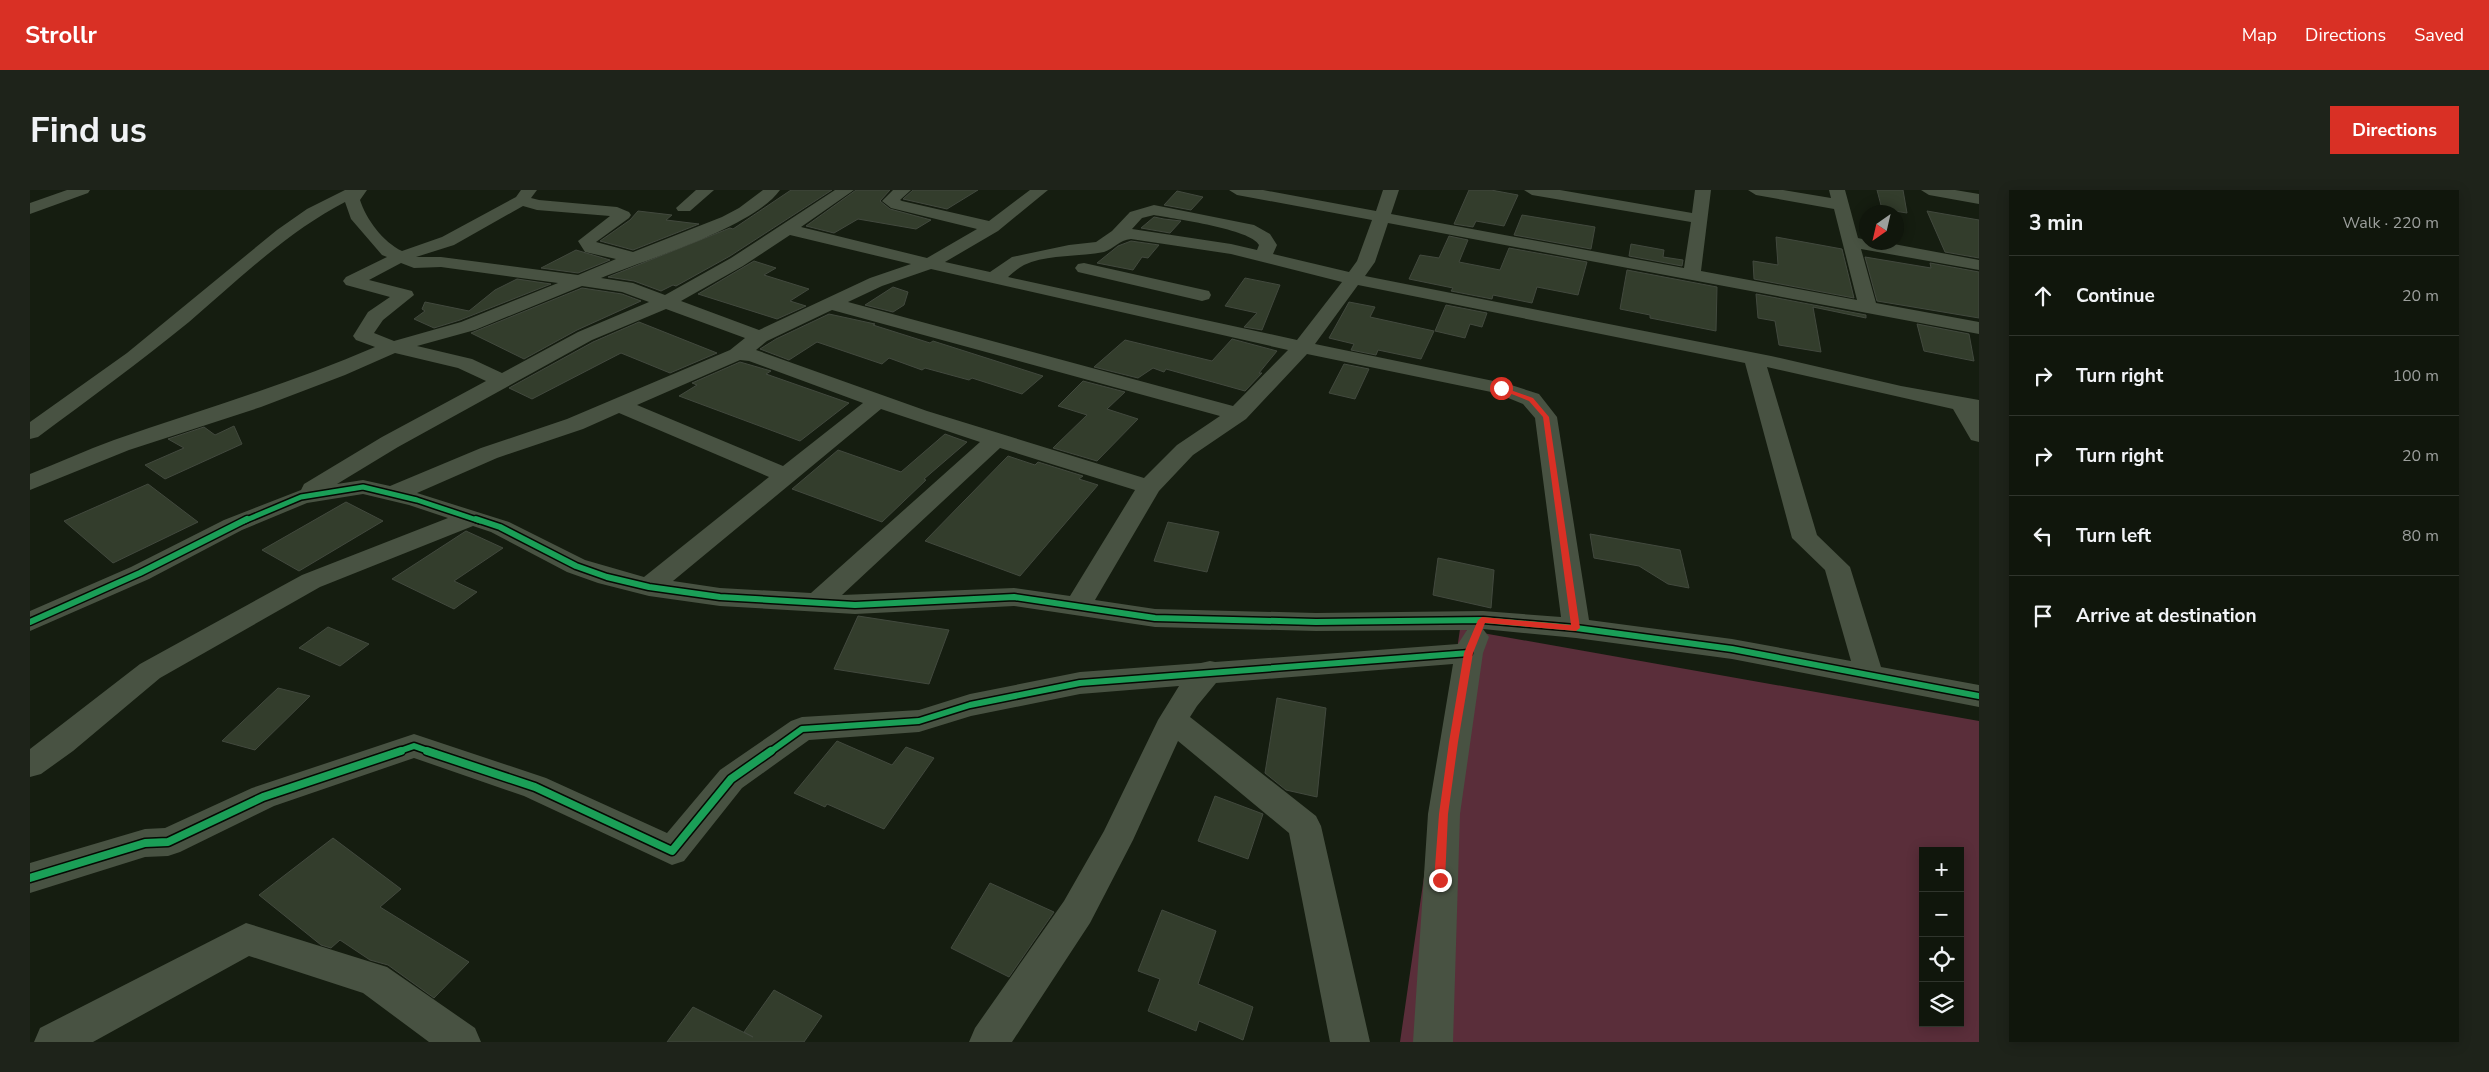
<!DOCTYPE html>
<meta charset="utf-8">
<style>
:root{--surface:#10160c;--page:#1e231a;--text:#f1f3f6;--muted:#9c9f9d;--line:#30352d;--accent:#d93025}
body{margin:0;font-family:"Nunito Sans",sans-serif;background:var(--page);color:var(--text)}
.controls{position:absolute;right:15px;bottom:15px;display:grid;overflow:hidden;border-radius:0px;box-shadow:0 2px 12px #0003}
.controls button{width:45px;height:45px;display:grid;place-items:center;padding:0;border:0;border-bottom:1px solid var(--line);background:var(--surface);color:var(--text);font:25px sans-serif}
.compass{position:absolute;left:1829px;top:15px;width:45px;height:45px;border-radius:50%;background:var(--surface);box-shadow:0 2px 12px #0003;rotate:214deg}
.stop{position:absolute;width:15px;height:15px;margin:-11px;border:4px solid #d93025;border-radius:50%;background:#fff}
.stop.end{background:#d93025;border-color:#fff;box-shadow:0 1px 5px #0008}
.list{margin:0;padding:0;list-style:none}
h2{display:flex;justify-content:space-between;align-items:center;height:65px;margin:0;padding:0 20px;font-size:21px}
h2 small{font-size:16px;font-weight:400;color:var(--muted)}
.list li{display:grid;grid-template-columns:32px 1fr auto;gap:15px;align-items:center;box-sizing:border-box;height:80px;padding:0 20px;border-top:1px solid var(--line)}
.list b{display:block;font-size:19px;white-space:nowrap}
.list em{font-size:16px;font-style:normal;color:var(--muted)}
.icon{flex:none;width:28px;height:28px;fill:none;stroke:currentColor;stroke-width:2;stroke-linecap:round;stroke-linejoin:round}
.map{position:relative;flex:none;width:1949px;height:852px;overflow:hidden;border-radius:0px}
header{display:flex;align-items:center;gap:30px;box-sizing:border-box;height:70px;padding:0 25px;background:var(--accent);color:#fff}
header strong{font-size:24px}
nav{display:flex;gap:28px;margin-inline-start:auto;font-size:18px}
.intro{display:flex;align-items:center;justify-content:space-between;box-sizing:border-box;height:120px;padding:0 30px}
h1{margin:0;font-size:35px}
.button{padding:12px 22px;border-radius:0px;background:var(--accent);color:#fff;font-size:18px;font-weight:700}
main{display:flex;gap:30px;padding:0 30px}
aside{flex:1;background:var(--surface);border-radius:0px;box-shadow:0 2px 12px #0003}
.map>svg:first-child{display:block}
.green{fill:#5a2e3a;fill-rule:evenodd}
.building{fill:#333d2c;stroke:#42493e}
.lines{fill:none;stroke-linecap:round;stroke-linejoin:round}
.minor{fill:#485242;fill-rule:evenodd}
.cycleway-far2-casing{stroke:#050a03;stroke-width:8}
.cycleway-far1-casing{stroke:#050a03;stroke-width:9}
.cycleway-casing{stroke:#050a03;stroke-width:11}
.cycleway-far2{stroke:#1a9f57;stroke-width:5}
.cycleway-far1{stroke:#1a9f57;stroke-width:6}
.cycleway{stroke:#1a9f57;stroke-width:8}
.route{fill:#d93025}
</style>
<header>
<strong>Strollr</strong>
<nav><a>Map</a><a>Directions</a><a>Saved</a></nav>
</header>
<div class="intro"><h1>Find us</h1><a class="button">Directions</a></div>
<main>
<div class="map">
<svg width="1949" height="852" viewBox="0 0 1949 852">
<rect width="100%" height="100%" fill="#151d10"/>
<!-- green -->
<path class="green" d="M1430,439L1949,531V852H1370ZM1893,661H1930V833H1893Z"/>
<!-- building -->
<g class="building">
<polygon points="761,0 802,0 700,66 646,96 643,95 631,101 604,91 578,87 700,38 703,39"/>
<polygon points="826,0 860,0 850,11 860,19 901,30 886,39 828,29 804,43 776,36"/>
<polygon points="883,0 948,0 917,19 873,9"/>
<polygon points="1439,0 1461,0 1488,5 1474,36 1446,31 1443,37 1424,34"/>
<polygon points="1847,0 1873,0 1877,23 1852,19"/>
<polygon points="1147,1 1173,7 1161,20 1134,15"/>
<polygon points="608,21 642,25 636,30 669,34 603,60 570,51 600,30"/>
<polygon points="1897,21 1949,30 1949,68 1915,62"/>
<polygon points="1492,25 1565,37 1561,59 1484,45"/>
<polygon points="1124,27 1134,29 1151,31 1140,43 1111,38"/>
<polygon points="1419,46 1438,50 1429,72 1470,80 1479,58 1557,72 1548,105 1507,97 1502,113 1463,105 1462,109 1421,101 1423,98 1379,89 1390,65 1409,68"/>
<polygon points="1746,47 1812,59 1824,108 1724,89 1723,71 1748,75"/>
<polygon points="1101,51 1129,55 1118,68 1112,67 1103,80 1067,73 1088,56"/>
<polygon points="1601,54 1634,60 1633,67 1653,70 1652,76 1599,66"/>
<polygon points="546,60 580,70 548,83 511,78"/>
<polygon points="1835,67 1901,78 1900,73 1949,82 1949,128 1847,111"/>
<polygon points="724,71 746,78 734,85 779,99 760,111 776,116 747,129 668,104"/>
<polygon points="1597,80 1687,97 1686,141 1620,128 1620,125 1590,119"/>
<polygon points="1215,88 1250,95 1232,140 1214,137 1227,123 1195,116"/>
<polygon points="487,89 521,94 430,130 404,138 384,129 395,121 392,119 395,112 439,121 465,100"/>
<polygon points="863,97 878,102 874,115 863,122 835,115"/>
<polygon points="552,98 592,104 611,111 547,140 494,169 441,143"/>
<polygon points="1726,104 1836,125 1836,128 1783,117 1791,162 1749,155 1745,131 1728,128"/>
<polygon points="1319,112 1345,117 1340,127 1404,141 1391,169 1348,160 1346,165 1321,160 1324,154 1299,148"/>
<polygon points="1416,115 1457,123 1452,137 1440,134 1435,148 1405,141"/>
<polygon points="799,124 845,134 843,135 900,153 903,151 1013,186 992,204 942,188 939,190 895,178 892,180 859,168 852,174 787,152 759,170 730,159 746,149"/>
<polygon points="609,132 687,163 640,183 591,163 502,209 479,198 563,152"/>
<polygon points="1887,134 1939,144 1944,171 1894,161"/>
<polygon points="1202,149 1247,161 1229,183 1232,183 1215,201 1136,179 1134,182 1123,178 1108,188 1064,177 1095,150 1182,171"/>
<polygon points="710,172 741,181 736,184 819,213 770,251 649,206 667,195 662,193"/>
<polygon points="1314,174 1339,179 1325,209 1299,203"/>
<polygon points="1053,191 1095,202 1077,219 1108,229 1067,271 1023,258 1057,225 1028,216"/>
<polygon points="204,236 212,254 135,289 115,275 154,258 138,249 174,237 185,245"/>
<polygon points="915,244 937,252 894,289 896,290 852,332 762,299 808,260 871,282"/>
<polygon points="978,266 1005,275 1008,272 1053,286 1049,289 1068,295 990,386 895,351"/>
<polygon points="118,294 168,332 83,373 34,331"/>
<polygon points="316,312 353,331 269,381 232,360"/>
<polygon points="1138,332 1189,342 1177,382 1124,371"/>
<polygon points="436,341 473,358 424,391 447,402 424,419 362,389"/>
<polygon points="1560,344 1650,360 1659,398 1638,394 1609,376 1564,368"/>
<polygon points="1408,368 1464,380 1461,418 1403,405"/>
<polygon points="828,426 919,440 899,494 804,479"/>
<polygon points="298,437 339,454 310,476 269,458"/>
<polygon points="248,498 280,506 225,560 192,551"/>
<polygon points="1247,508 1296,518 1287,607 1256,600 1235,583"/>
<polygon points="807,551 862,575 876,557 904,568 854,639 797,614 795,617 764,603"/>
<polygon points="1185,606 1233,624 1218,669 1168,651"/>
<polygon points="303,648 371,699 350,717 439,772 404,808 358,775 340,770 310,750 301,758 291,755 229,705"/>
<polygon points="960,693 1024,722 979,787 921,758"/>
<polygon points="1132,720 1186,741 1168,794 1223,817 1213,850 1169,831 1166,841 1118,821 1130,789 1108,781"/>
<polygon points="744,800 792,826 774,852 637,852 663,817 723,847 714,842"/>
</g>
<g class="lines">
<!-- minor -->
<g class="minor">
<polygon points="37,0 60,0 58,3 0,24 0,13"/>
<path d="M315,0H337L330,10C336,29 353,52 372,61L412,47L486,7L491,0H507L501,8L509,10L587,17L599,22L601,25L599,28L566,52L603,62L692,27L709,18L733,0H750C724,37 615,70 571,88L603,93L635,105L701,68L805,0H824L771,37L897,68L947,39L861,18L852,11L863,0H881L870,10L872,11L959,31L1000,0H1018L968,41L915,72L960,82L982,67L1039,55L1066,52L1082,41L1100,22L1124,15L1224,35L1240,44L1247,55L1243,64L1319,82L1327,71L1342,30L1207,5L1199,0H1233L1346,21L1353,0H1369L1361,24L1654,78L1661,32L1502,5L1494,0H1530L1662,23L1665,0H1681L1671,81L1827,110L1804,19L1726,5L1718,0H1753L1801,8L1799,0H1815L1828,48L1836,50V52H1853L1949,70V80L1831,59L1846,113L1949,132V144L1358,33L1345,72L1335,86L1741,166L1871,196L1949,210V252L1941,250L1923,219L1737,177L1787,345L1820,377L1851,477L1949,495V517L1702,469L1546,448L1453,439L1459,447L1453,463L1430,624L1423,852H1383L1398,624L1423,474L1186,493L1167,516L1160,527L1286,626L1291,636L1340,852H1300L1259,643L1148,551L1103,650L1060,733L982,852H939L945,838L1034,711L1074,641L1128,530L1149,496L1050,504L941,526L889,542L779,550L712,598L654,671L642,675L494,606L384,568L244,616L150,662L138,666L115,667L0,703V673L115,639L135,638L222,598L384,544L516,588L637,643L690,580L761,531L772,527L889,520L940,504L1050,482L1171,473L1180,471L1185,472L1428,454L1437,440L1286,441L1125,437L984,416L825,424L690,416L619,406L568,393L537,382L461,342L443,336L290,397L130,488L43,561L11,584L0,587V559L110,474L272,385L418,328L379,315L333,304L277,313L212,340L119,389L0,441V421L101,377L194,330L271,300L274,294L352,247L456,191L428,178L365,163L315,185L231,217L99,260L0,300V284C28,273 56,260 84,250C172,219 260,194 345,157L326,150L323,146L338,122L360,107L316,95L313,91L316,87L357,67L352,65L321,29L315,12C257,42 208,90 159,132C110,172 59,209 8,247L0,249V232L97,163L247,40L277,19ZM493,16L507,20L580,26L548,51L555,62L586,69L548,85L411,67H386L424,55ZM1124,25C1145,29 1221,39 1229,55L1227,60L1201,54L1102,39L1112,28ZM760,45L881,74L840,88L729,140L651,111L713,76ZM1101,49L1201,64L1312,92L1267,150L978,87C983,83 988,78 994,75C1017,64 1049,67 1074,62C1084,59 1089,50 1101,49ZM371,73L384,78L411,77L528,93L431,132L364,151L344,143L353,130L384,105L382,101L339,90ZM901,79L1258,160L1203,216L818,112L852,96ZM1328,95L1715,173L1762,348L1795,380L1821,471L1702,449L1559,430L1527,227L1509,204L1478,194L1285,154ZM552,96L592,102L619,112L548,142L472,183L442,169L387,156L445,140ZM636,119L715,148L700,160L537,229L451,258L360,296L333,290L307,294L368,257L562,150ZM802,120L1190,226L1147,255L1114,288L897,221L726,160L737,151ZM1277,164L1466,203L1493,214L1505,228L1531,427L1453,421L1286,423L1125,419L1065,410L1129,301L1163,265L1216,229ZM710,170L719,171L833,213L753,276L607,215ZM851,219L950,252L781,403L690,398L643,391ZM589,223L739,287L614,387L555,370L479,332L387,303L467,268L553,239ZM970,258L1105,300L1040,406L984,398L812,405Z"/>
<polygon points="666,0 684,0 660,21 648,21 646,18"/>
<polygon points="1891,0 1925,0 1949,4 1949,14 1899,5"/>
<polygon points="1054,73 1179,101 1181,105 1179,109 1172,111 1048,82 1045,78 1048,74"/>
<polygon points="216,733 357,777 445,838 451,852 399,852 333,803 219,766 63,852 4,852 10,838"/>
</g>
<!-- cycleway-far2 casing -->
<g class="cycleway-far2-casing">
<polyline id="cycleway-far2" points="214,331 271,307 333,297 387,310 450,331"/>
</g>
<!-- cycleway-far1 casing -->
<g class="cycleway-far1-casing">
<g id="cycleway-far1">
<polyline points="446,329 470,337 546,376 577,387 619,397 690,407 825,415 984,407 1125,428 1286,432 1453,430 1546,438 1702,459 1949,506"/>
<polyline points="0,432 110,383 217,329"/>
<polyline points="367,562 384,556 401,562"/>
<polyline points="740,562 772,539 889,531 940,515 1050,493 1439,463"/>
</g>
</g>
<!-- cycleway casing -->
<g class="cycleway-casing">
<g id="cycleway">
<polyline points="397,561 505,597 642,661 701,589 741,561"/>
<polyline points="0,688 115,653 138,652 233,607 371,561"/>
</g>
</g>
<!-- cycleway-far2 -->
<use href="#cycleway-far2" class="cycleway-far2"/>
<!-- cycleway-far1 -->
<use href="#cycleway-far1" class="cycleway-far1"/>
<!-- cycleway -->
<use href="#cycleway" class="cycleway"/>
</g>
<!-- route -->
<polygon class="route" points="1469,196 1503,208 1519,227 1550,438 1546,441 1455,433 1443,463 1428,552 1418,624 1415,690 1410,694 1404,690 1409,624 1419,552 1434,463 1448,430 1452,427 1541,435 1513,227 1499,211 1469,199"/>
</svg>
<div class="controls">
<button>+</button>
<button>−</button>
<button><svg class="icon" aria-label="locate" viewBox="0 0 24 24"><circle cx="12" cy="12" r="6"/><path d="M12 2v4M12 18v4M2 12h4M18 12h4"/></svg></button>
<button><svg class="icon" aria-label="layers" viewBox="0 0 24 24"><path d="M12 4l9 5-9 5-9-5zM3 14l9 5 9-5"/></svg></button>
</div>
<svg class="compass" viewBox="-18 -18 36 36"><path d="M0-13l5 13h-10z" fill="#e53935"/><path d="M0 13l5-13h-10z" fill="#9c9f9d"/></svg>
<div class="stop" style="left:1471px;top:198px"></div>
<div class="stop end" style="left:1410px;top:690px"></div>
</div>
<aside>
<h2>3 min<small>Walk · 220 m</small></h2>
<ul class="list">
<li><svg class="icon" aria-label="ahead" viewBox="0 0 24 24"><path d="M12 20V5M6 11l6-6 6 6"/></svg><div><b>Continue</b></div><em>20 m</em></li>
<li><svg class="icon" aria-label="right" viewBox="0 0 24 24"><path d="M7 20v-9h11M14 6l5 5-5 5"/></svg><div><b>Turn right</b></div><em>100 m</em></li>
<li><svg class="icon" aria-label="right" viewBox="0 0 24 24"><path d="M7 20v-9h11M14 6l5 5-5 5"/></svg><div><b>Turn right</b></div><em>20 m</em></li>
<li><svg class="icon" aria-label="left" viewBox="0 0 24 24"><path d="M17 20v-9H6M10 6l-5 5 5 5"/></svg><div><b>Turn left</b></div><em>80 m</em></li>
<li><svg class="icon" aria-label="arrive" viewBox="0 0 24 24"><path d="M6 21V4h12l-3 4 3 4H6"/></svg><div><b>Arrive at destination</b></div></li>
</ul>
</aside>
</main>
